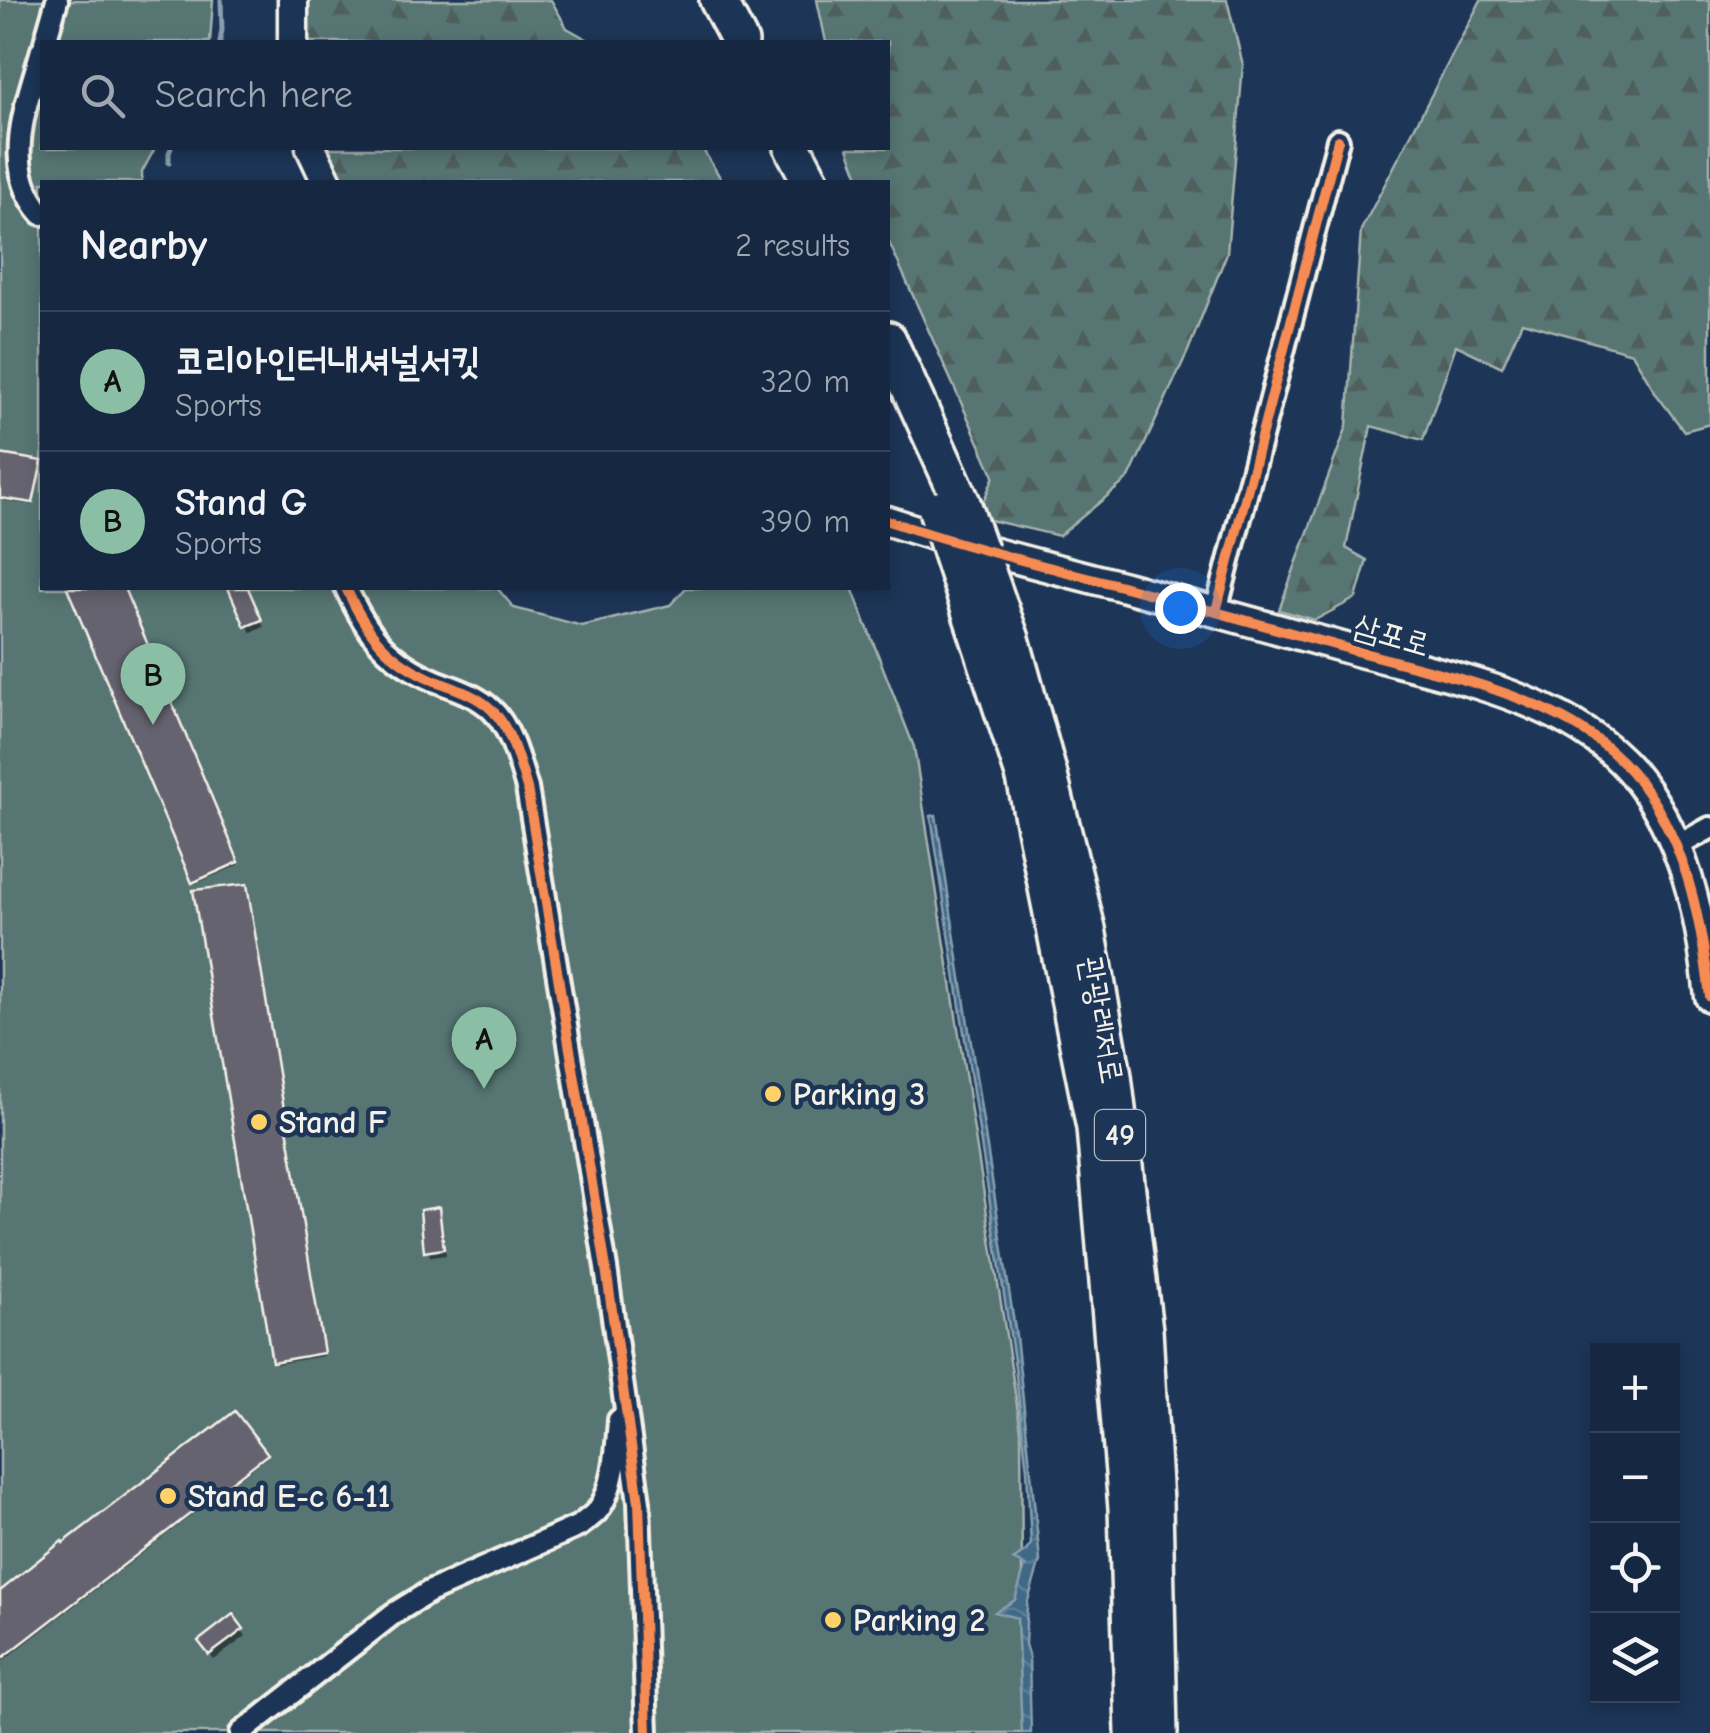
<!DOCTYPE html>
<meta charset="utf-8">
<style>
:root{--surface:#162841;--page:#23344c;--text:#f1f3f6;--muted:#9ea6b1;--line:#35445a;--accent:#8abfa5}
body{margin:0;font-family:"Comic Neue","Poor Story",sans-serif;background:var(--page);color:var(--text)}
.controls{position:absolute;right:30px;bottom:30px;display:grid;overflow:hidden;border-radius:0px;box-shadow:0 5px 15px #0003}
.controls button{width:90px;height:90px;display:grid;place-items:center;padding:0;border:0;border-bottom:2px solid var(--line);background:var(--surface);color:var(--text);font:50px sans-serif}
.you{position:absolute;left:1180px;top:608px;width:35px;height:35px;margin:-25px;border:8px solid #fff;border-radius:50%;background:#1a73e8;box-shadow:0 0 0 15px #1a73e833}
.badge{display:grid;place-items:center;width:65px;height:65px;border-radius:50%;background:var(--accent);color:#111;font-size:32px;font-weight:700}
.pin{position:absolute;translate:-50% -82px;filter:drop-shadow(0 2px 5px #0008)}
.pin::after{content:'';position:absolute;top:52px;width:35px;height:30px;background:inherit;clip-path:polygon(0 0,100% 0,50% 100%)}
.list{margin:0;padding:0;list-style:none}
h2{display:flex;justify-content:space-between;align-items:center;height:130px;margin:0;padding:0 40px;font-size:42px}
h2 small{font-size:32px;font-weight:400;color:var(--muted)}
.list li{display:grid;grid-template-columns:65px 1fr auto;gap:30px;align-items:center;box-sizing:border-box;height:140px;padding:0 40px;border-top:2px solid var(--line)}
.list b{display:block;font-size:38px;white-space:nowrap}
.list p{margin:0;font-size:32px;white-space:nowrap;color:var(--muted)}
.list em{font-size:32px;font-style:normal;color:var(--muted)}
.icon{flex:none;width:55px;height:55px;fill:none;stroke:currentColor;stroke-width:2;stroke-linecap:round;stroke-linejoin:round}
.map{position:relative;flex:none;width:1710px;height:1733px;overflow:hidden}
.search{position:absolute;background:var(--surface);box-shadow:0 5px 15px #0003;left:40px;top:40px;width:850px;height:110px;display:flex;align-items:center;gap:25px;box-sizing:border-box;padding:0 35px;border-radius:0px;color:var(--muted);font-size:38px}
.panel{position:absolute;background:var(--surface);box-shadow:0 5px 15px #0003;left:40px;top:180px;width:850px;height:410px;border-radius:0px}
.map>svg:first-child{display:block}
.forest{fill:url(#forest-firs);stroke:#a6b3ae;stroke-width:2.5}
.pitch{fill:#577573;stroke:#a6b3ae;stroke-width:2.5}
.water{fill:url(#water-waves);stroke:#889fae;stroke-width:2.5}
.shadow{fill:#0007}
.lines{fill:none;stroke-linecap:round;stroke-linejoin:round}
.stream{stroke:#889fae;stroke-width:5}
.building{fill:#666470;stroke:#f4f1e8;stroke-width:2.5}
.street-casing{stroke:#f4f1e8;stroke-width:28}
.secondary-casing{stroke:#f4f1e8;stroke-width:35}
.highway-casing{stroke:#f4f1e8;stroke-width:42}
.street{stroke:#1d3557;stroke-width:20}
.secondary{stroke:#1d3557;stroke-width:28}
.highway{stroke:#1d3557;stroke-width:35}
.highway-bridge-casing{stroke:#f4f1e8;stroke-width:42;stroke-linecap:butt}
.highway-bridge{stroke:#1d3557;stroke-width:35}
.cycleway-casing{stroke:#1d3557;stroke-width:16}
.cycleway{stroke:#f68b52;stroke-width:10}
.poi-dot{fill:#ffd166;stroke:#1d3557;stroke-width:4}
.labels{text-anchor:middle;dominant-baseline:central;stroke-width:9;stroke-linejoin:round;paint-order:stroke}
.shield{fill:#1d3557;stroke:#b4b9bc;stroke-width:2.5}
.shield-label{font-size:30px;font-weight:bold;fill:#f4f1e8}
.street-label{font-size:32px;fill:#f4f1e8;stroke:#1d3557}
.poi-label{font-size:32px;font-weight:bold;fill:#f4f1e8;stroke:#1d3557;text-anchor:start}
</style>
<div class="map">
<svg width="1710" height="1733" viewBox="0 0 1710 1733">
<defs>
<pattern id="forest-firs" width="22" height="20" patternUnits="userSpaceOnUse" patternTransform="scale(2.5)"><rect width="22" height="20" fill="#577573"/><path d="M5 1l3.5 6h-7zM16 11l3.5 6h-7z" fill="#505e5c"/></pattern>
<pattern id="water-waves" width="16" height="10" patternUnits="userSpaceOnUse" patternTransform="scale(2.5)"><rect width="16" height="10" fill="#406887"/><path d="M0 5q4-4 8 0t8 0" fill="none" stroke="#5c7e98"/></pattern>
</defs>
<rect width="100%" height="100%" fill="#1d3557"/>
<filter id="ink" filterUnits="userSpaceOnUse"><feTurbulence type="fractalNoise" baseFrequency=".01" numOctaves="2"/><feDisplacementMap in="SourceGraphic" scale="20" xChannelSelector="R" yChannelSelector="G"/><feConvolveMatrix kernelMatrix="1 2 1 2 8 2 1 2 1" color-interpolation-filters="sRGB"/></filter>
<g filter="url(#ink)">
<!-- forest -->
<g class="forest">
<polygon points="309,0 551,0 567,28 592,42 305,42"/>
<polygon points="817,0 1227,0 1243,65 1227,253 1188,351 1129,478 1059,536 977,517 994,476 888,240 888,182 861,182 848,148 888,148 888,42 826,42"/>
<polygon points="1481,0 1710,0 1710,424 1684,431 1657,395 1632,353 1522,322 1502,367 1456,345 1423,440 1371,426 1346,548 1367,560 1356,598 1315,620 1279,610 1347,426 1361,230"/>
<polygon points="327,148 702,148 723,182 344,182"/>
</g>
<!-- pitch -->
<polygon class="pitch" points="0,0 213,0 210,42 42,42 42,148 155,148 142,172 142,182 42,182 42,588 497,588 514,608 582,626 670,605 686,588 852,588 914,747 1021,1431 1023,1733 0,1733"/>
<!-- water -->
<polygon class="water" points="936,815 1016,1336 1032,1482 1040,1561 1027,1604 1025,1644 1029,1658 1031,1733 1022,1733 1017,1618 995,1612 1015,1600 1025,1566 1013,1560 1026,1551 1031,1544 1027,1470 1015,1367 931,816"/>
<!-- shadow -->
<g class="shadow">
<polygon points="0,457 41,463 34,505 0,500"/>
<polygon points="70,588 122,588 239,865 195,884"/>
<polygon points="241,588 246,588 264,627 251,633 232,591"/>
<polygon points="247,889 324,1356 276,1364 275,1361"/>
<polygon points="437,1210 441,1217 446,1255 431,1257 427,1251"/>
<polygon points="235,1414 267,1457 0,1663 0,1594"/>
<polygon points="242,1630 246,1636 214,1660 205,1648"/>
</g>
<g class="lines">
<!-- stream -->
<g class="stream">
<polyline points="220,42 222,30 221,0"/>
<polyline points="169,163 169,153 171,148"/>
</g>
</g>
<!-- building -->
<g class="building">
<polygon points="0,454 42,461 33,503 0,498"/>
<polygon points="67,588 124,588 239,862 192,883"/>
<polygon points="228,588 248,588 262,620 245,627"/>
<polygon points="247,884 324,1353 272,1362 193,890"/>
<polygon points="439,1207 444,1249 424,1252 420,1210"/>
<polygon points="235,1411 268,1454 0,1660 0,1591 62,1541 63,1543"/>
<polygon points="233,1614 244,1629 209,1655 198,1641"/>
</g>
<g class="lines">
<!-- street casing -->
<g class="street-casing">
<g id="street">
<polyline points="45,42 57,0"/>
<path d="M42,50C27,103 0,167 42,214"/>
<path d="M346,588C367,634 388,661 436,681C454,688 477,695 492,710C511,728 519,763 527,788L606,1268L639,1502L647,1733"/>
<polyline points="1216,611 1338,140"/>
<polyline points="1677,846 1710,828"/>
<path d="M241,1733L393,1614L429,1592L579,1526C585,1521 593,1516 598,1510C615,1488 617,1446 619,1420"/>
</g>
</g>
<!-- secondary casing -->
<g class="secondary-casing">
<g id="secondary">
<polyline points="293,42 293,0"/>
<polyline points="311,148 327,182"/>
<path d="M888,521C967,547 1048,567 1129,588C1200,607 1271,627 1342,647C1435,674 1565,694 1631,771C1685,834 1701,917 1710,997"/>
</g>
</g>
<!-- highway casing -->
<g class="highway-casing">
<g id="highway">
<polyline points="718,0 740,42"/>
<polyline points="793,148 811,182"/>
<polyline points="888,340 962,503"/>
<polyline points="1048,772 1087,929 1113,1076 1144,1330 1154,1503 1159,1733"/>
<polyline points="1025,778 1095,1128 1127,1508 1134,1733"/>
</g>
</g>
<!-- street -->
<use href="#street" class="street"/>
<!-- secondary -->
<use href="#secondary" class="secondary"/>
<!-- highway -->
<use href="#highway" class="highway"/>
<!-- highway-bridge casing -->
<g class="highway-bridge-casing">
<g id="highway-bridge">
<polyline points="962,503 1011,639 1048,772"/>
<polyline points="937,510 1025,778"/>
</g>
</g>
<!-- highway-bridge -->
<use href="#highway-bridge" class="highway-bridge"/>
<!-- cycleway casing -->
<g class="cycleway-casing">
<g id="cycleway">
<path d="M888,521C967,547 1048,567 1129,588C1200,607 1271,627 1342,647C1435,674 1565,694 1631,771C1685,834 1701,917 1710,997"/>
<path d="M346,588C367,634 388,661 436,681C454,688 477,695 492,710C511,728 519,763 527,788L606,1268L639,1502L647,1733"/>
<polyline points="1216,611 1338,140"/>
</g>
</g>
<!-- cycleway -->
<use href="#cycleway" class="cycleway"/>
</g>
</g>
<!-- markers -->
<g class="poi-dot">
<circle cx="773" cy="1094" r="10"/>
<circle cx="259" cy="1122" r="10"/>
<circle cx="168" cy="1496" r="10"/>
<circle cx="833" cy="1620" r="10"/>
</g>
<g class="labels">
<!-- shield labels -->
<rect class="shield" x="1095" y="1110" width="50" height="50" rx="8"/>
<g class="shield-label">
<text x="1120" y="1135">49</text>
</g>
<!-- street labels -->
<g class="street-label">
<text transform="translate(1392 635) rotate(16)">삼포로</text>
<text transform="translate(1102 1020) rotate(80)">관광레저로</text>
</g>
<!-- poi labels -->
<g class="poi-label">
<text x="793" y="1094">Parking 3</text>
<text x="279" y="1122">Stand F</text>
<text x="188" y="1496">Stand E-c 6-11</text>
<text x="853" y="1620">Parking 2</text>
</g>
</g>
</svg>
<div class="controls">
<button>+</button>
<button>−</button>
<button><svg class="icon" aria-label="locate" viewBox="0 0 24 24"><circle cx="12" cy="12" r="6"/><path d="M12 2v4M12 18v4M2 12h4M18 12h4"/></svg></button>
<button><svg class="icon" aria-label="layers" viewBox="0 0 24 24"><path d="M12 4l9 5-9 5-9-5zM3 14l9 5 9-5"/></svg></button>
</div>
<div class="you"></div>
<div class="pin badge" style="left:484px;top:1089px">A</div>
<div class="pin badge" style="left:153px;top:725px">B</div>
<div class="search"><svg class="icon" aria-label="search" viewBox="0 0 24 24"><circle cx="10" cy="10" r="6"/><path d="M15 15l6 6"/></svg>Search here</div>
<section class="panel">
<h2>Nearby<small>2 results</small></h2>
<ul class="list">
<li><span class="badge">A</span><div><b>코리아인터내셔널서킷</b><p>Sports</p></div><em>320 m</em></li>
<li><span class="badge">B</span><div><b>Stand G</b><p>Sports</p></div><em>390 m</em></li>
</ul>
</section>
</div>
